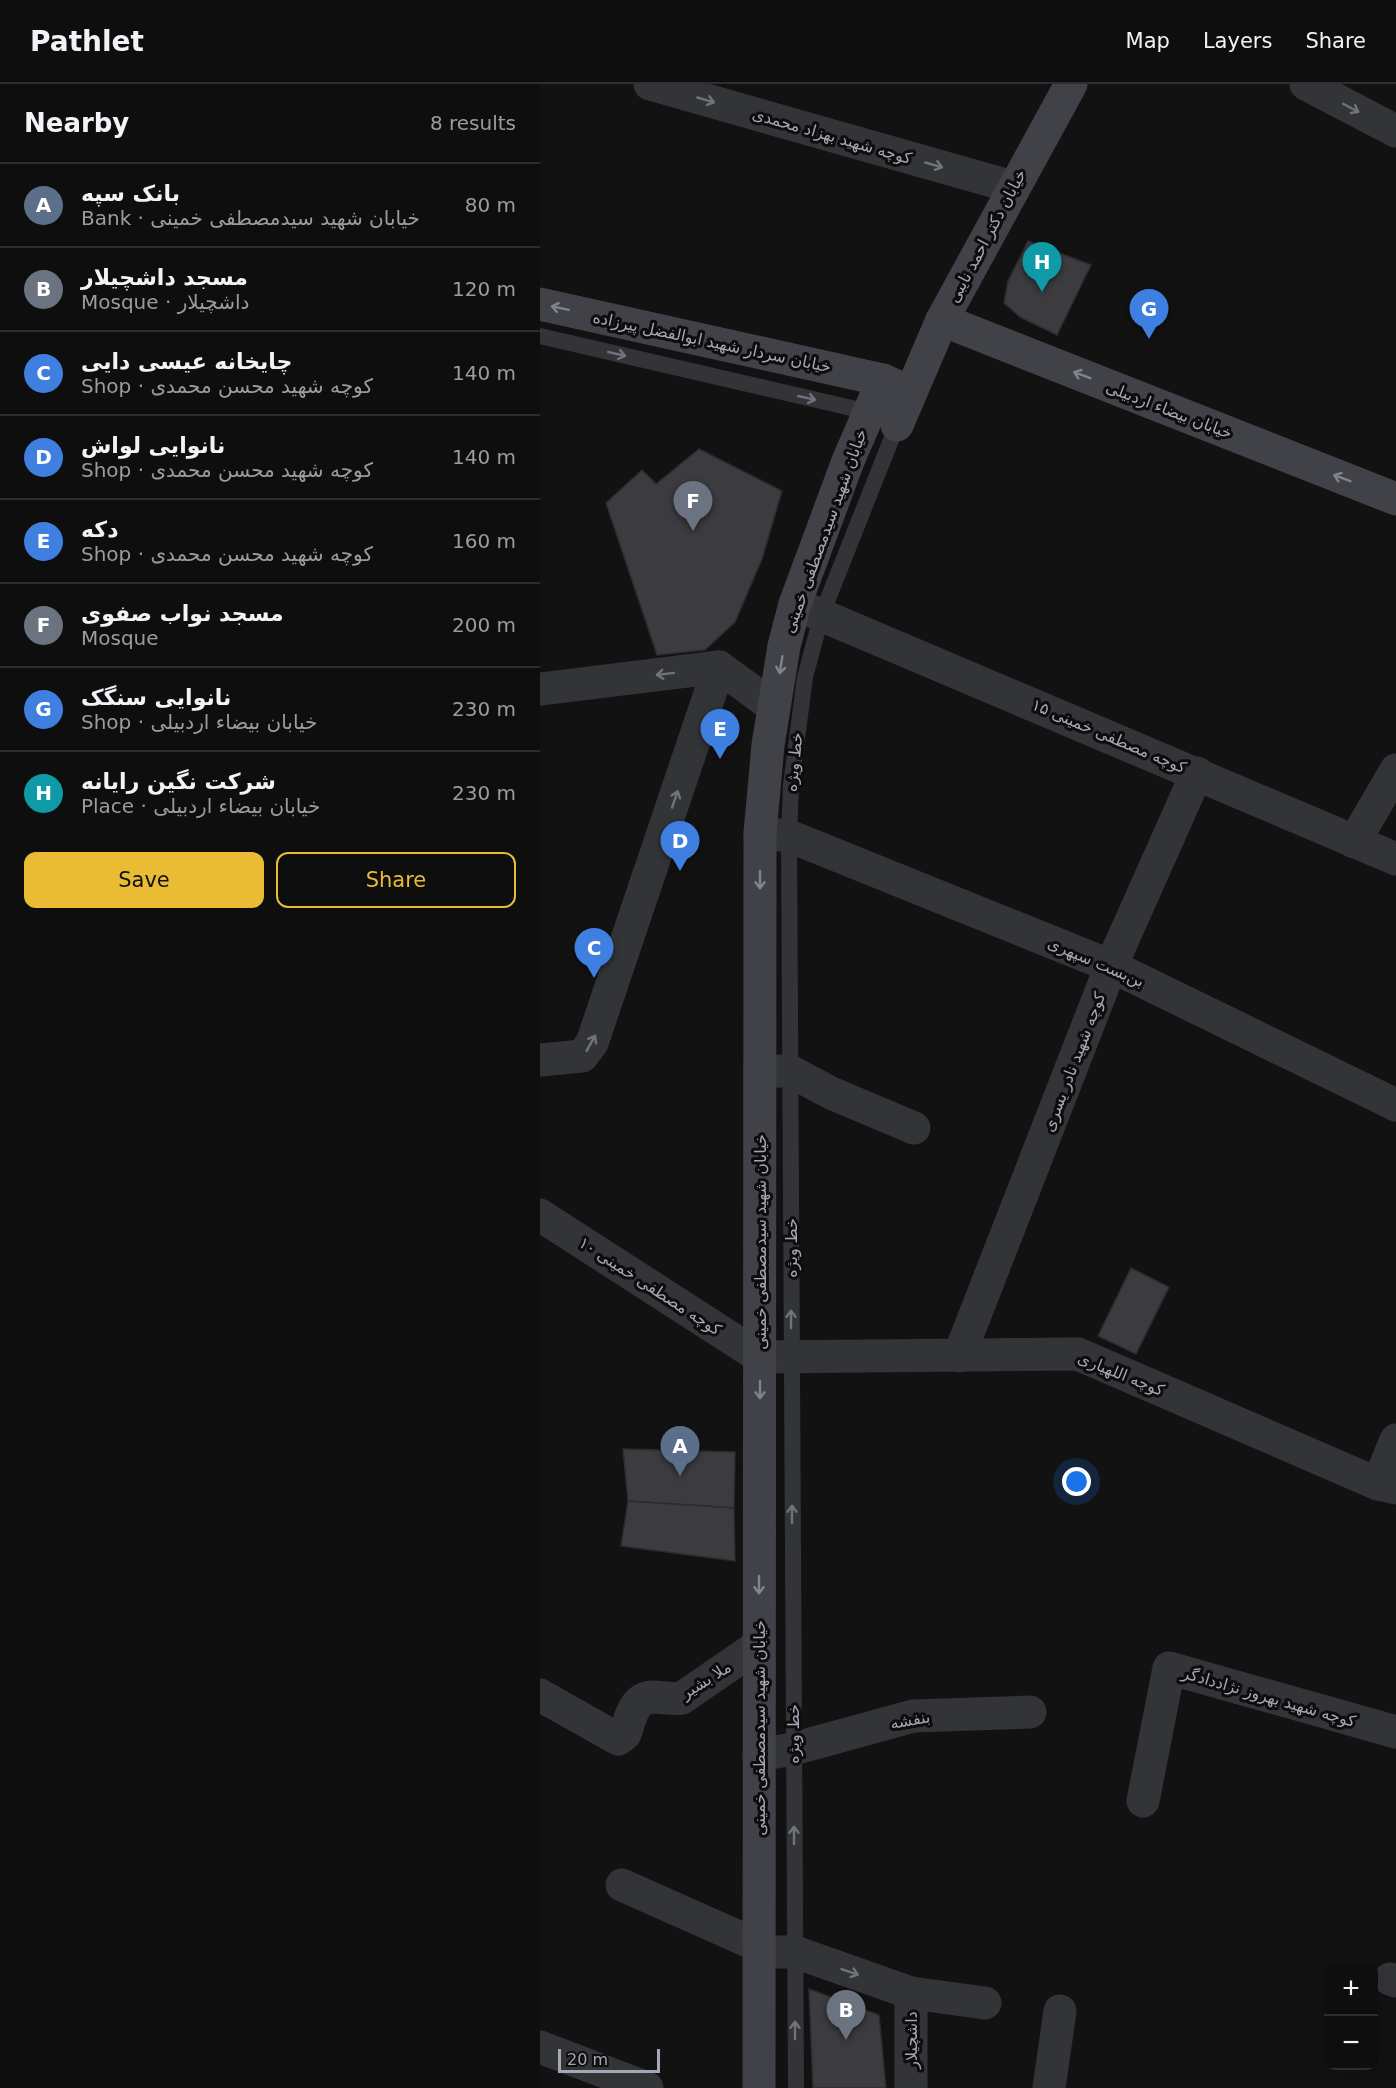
<!DOCTYPE html>
<meta charset="utf-8">
<style>
:root{--surface:#0e0e0e;--page:#1c1c1c;--text:#f1f3f6;--muted:#9b9c9e;--line:#2e2e2e;--accent:#eabc33}
body{margin:0;font-family:"DejaVu Sans","Noto Sans Arabic",sans-serif;background:var(--page);color:var(--text)}
.controls{position:absolute;right:18px;bottom:18px;display:grid;overflow:hidden;border-radius:12px;box-shadow:0 6px 24px #0002}
.controls button{width:54px;height:54px;display:grid;place-items:center;padding:0;border:0;border-bottom:2px solid var(--line);background:var(--surface);color:var(--text);font:30px sans-serif}
.scale{position:absolute;left:18px;bottom:15px;width:102px;box-sizing:border-box;padding-left:6px;border:3px solid #a4a7b4;border-top:0;font-size:16px;line-height:21px;white-space:nowrap;color:#a4a7b4;-webkit-text-stroke:4px #0d0d0e;paint-order:stroke}
.you{position:absolute;left:537px;top:1398px;width:21px;height:21px;margin:-15px;border:4px solid #fff;border-radius:50%;background:#1a73e8;box-shadow:0 0 0 9px #1a73e833}
.badge{display:grid;place-items:center;width:39px;height:39px;border-radius:50%;background:var(--accent);color:#fff;font-size:20px;font-weight:700}
.pin{position:absolute;translate:-50% -50px;filter:drop-shadow(0 2px 3px #0008)}
.pin::after{content:'';position:absolute;top:32px;width:21px;height:18px;background:inherit;clip-path:polygon(0 0,100% 0,50% 100%)}
.list{margin:0;padding:0;list-style:none}
h2{display:flex;justify-content:space-between;align-items:center;height:78px;margin:0;padding:0 24px;font-size:26px}
h2 small{font-size:20px;font-weight:400;color:var(--muted)}
.list li{display:grid;grid-template-columns:39px 1fr auto;gap:18px;align-items:center;box-sizing:border-box;height:84px;padding:0 24px;border-top:2px solid var(--line)}
.list b{display:block;font-size:22px;white-space:nowrap}
.list p{margin:0;font-size:20px;white-space:nowrap;color:var(--muted)}
.list em{font-size:20px;font-style:normal;color:var(--muted)}
.actions{display:flex;gap:12px;padding:18px 24px}
.actions a{flex:1;padding:14px 0;border:2px solid var(--accent);border-radius:12px;text-align:center;font-size:21px;color:var(--accent)}
.actions .main{background:var(--accent);color:#111}
.map{position:relative;flex:none;width:856px;height:2004px;overflow:hidden}
header{display:flex;align-items:center;gap:36px;box-sizing:border-box;height:84px;padding:0 30px;background:var(--surface);border-bottom:2px solid var(--line)}
header strong{font-size:28px}
nav{display:flex;gap:33px;margin-inline-start:auto;font-size:21px}
main{display:flex}
aside{flex:1;background:var(--surface)}
.map>svg:first-child{display:block}
.building{fill:#3c3c40;stroke:#2c2c2f;stroke-width:1.5}
.lines{fill:none;stroke-linecap:round;stroke-linejoin:round}
.lane{stroke:#333438;stroke-width:16}
.street{stroke:#333438;stroke-width:33}
.secondary{stroke:#414248;stroke-width:33}
.oneway{stroke:#71737c}
.oneway2{stroke:#81848e}
.labels{text-anchor:middle;dominant-baseline:central;stroke-width:6;stroke-linejoin:round;paint-order:stroke}
.street-label{font-size:16px;fill:#a4a7b4;stroke:#0d0d0e}
</style>
<header>
<strong>Pathlet</strong>
<nav><a>Map</a><a>Layers</a><a>Share</a></nav>
</header>
<main>
<aside>
<h2>Nearby<small>8 results</small></h2>
<ul class="list">
<li><span class="badge" style="background:#5c6f8a">A</span><div><b>بانک سپه</b><p>Bank · خیابان شهید سیدمصطفی خمینی</p></div><em>80 m</em></li>
<li><span class="badge" style="background:#6b7280">B</span><div><b>مسجد داشچیلار</b><p>Mosque · داشچیلار</p></div><em>120 m</em></li>
<li><span class="badge" style="background:#3f7fe0">C</span><div><b>چایخانه عیسی دایی</b><p>Shop · کوچه شهید محسن محمدی</p></div><em>140 m</em></li>
<li><span class="badge" style="background:#3f7fe0">D</span><div><b>نانوایی لواش</b><p>Shop · کوچه شهید محسن محمدی</p></div><em>140 m</em></li>
<li><span class="badge" style="background:#3f7fe0">E</span><div><b>دکه</b><p>Shop · کوچه شهید محسن محمدی</p></div><em>160 m</em></li>
<li><span class="badge" style="background:#6b7280">F</span><div><b>مسجد نواب صفوی</b><p>Mosque</p></div><em>200 m</em></li>
<li><span class="badge" style="background:#3f7fe0">G</span><div><b>نانوایی سنگک</b><p>Shop · خیابان بیضاء اردبیلی</p></div><em>230 m</em></li>
<li><span class="badge" style="background:#0f9aa8">H</span><div><b>شرکت نگین رایانه</b><p>Place · خیابان بیضاء اردبیلی</p></div><em>230 m</em></li>
</ul>
<div class="actions"><a class="main">Save</a><a>Share</a></div>
</aside>
<div class="map">
<svg width="856" height="2004" viewBox="0 0 856 2004">
<rect width="100%" height="100%" fill="#121213"/>
<!-- building -->
<g class="building">
<polygon points="488,157 551,181 517,251 480,233 464,219 468,197"/>
<polygon points="159,365 242,407 222,475 195,538 165,566 117,571 66,419 102,386 116,400"/>
<polygon points="591,1184 629,1203 596,1270 558,1252"/>
<polygon points="83,1365 195,1368 194,1424 88,1417"/>
<polygon points="88,1417 194,1424 195,1477 81,1462"/>
<polygon points="269,1905 339,1931 346,2004 273,2004"/>
</g>
<g class="lines">
<!-- lane -->
<polyline class="lane" points="0,252 329,328 357,341 282,530 265,593 251,701 249,752 256,2004"/>
<!-- street -->
<g class="street">
<polyline points="110,0 473,103"/>
<polyline points="766,0 856,47"/>
<polyline points="255,520 856,775"/>
<polyline points="0,605 179,583 234,623"/>
<polyline points="220,749 249,752 571,882 856,1021"/>
<polyline points="814,758 856,686"/>
<polyline points="0,976 42,972 52,959 179,583"/>
<polyline points="220,987 250,987 291,1009 374,1044"/>
<polyline points="0,1131 220,1273 538,1270 838,1400 856,1404"/>
<polyline points="419,1272 571,882 657,689"/>
<polyline points="838,1400 856,1356"/>
<path d="M0,1611L78,1655L85,1650C90,1636 93,1614 112,1613C123,1613 132,1616 142,1614L219,1561"/>
<polyline points="219,1671 253,1665 373,1632 490,1628"/>
<polyline points="603,1717 629,1584 856,1648"/>
<polyline points="82,1801 219,1862"/>
<polyline points="219,1868 255,1868 371,1909 445,1919"/>
<polyline points="850,1895 856,1897"/>
<polyline points="371,1909 371,2004"/>
<polyline points="0,1963 107,2004"/>
<polyline points="509,2004 520,1927"/>
</g>
<!-- secondary -->
<g class="secondary">
<polyline points="0,220 343,296 363,305"/>
<polyline points="402,236 856,415"/>
<polyline points="357,341 402,236 531,0"/>
<polyline points="219,2004 220,749 228,661 244,562 255,520 308,377 343,296"/>
</g>
</g>
<!-- one-way arrows -->
<defs><path id="oneway-shaft" d="M-6 0H5M1.5-3L5.5 0L1.5 3" fill="none" stroke-width="1.6" stroke-linecap="round" stroke-linejoin="round" transform="scale(1.5)"/></defs>
<g class="oneway">
<use href="#oneway-shaft" transform="translate(166 16) rotate(16)"/>
<use href="#oneway-shaft" transform="translate(811 24) rotate(28)"/>
<use href="#oneway-shaft" transform="translate(394 81) rotate(16)"/>
<use href="#oneway-shaft" transform="translate(77 270) rotate(13)"/>
<use href="#oneway-shaft" transform="translate(267 314) rotate(13)"/>
<use href="#oneway-shaft" transform="translate(125 590) rotate(173)"/>
<use href="#oneway-shaft" transform="translate(135 715) rotate(-71)"/>
<use href="#oneway-shaft" transform="translate(51 959) rotate(-61)"/>
<use href="#oneway-shaft" transform="translate(251 1235) rotate(-90)"/>
<use href="#oneway-shaft" transform="translate(252 1430) rotate(-90)"/>
<use href="#oneway-shaft" transform="translate(254 1751) rotate(-90)"/>
<use href="#oneway-shaft" transform="translate(310 1888) rotate(19)"/>
<use href="#oneway-shaft" transform="translate(255 1946) rotate(-90)"/>
</g>
<g class="oneway2">
<use href="#oneway-shaft" transform="translate(20 224) rotate(-168)"/>
<use href="#oneway-shaft" transform="translate(542 291) rotate(-159)"/>
<use href="#oneway-shaft" transform="translate(802 394) rotate(-159)"/>
<use href="#oneway-shaft" transform="translate(241 581) rotate(99)"/>
<use href="#oneway-shaft" transform="translate(220 796) rotate(90)"/>
<use href="#oneway-shaft" transform="translate(220 1306) rotate(90)"/>
<use href="#oneway-shaft" transform="translate(219 1501) rotate(90)"/>
</g>
<g class="labels">
<!-- street labels -->
<g class="street-label">
<text transform="translate(292 52) rotate(16)">کوچه شهید بهزاد محمدی</text>
<text transform="translate(447 152) rotate(-62)">خیابان دکتر احمد نایبی</text>
<text transform="translate(172 258) rotate(12)">خیابان سردار شهید ابوالفضل پیرزاده</text>
<text transform="translate(629 326) rotate(21)">خیابان بیضاء اردبیلی</text>
<text transform="translate(285 447) rotate(-70)">خیابان شهید سیدمصطفی خمینی</text>
<text transform="translate(569 652) rotate(23)">کوچه مصطفی خمینی ۱۵</text>
<text transform="translate(254 678) rotate(-84)">خط ویژه</text>
<text transform="translate(556 878) rotate(23)">بن‌بست سپهری</text>
<text transform="translate(534 978) rotate(-69)">کوچه شهید نادر یسری</text>
<text transform="translate(220 1158) rotate(-90)">خیابان شهید سیدمصطفی خمینی</text>
<text transform="translate(251 1164) rotate(-90)">خط ویژه</text>
<text transform="translate(110 1202) rotate(33)">کوچه مصطفی خمینی ۱۰</text>
<text transform="translate(581 1290) rotate(22)">کوچه اللهیاری</text>
<text transform="translate(166 1596) rotate(-32)">ملا بشیر</text>
<text transform="translate(729 1613) rotate(16)">کوچه شهید بهروز نژاددادگر</text>
<text transform="translate(370 1636) rotate(-10)">بنفشه</text>
<text transform="translate(219 1644) rotate(-90)">خیابان شهید سیدمصطفی خمینی</text>
<text transform="translate(253 1650) rotate(-90)">خط ویژه</text>
<text transform="translate(371 1956) rotate(-90)">داشچیلار</text>
</g>
</g>
</svg>
<div class="controls">
<button>+</button>
<button>−</button>
</div>
<div class="scale">20 m</div>
<div class="you"></div>
<div class="pin badge" style="left:140px;top:1392px;background:#5c6f8a">A</div>
<div class="pin badge" style="left:306px;top:1956px;background:#6b7280">B</div>
<div class="pin badge" style="left:54px;top:894px;background:#3f7fe0">C</div>
<div class="pin badge" style="left:140px;top:787px;background:#3f7fe0">D</div>
<div class="pin badge" style="left:180px;top:675px;background:#3f7fe0">E</div>
<div class="pin badge" style="left:153px;top:447px;background:#6b7280">F</div>
<div class="pin badge" style="left:609px;top:255px;background:#3f7fe0">G</div>
<div class="pin badge" style="left:502px;top:208px;background:#0f9aa8">H</div>
</div>
</main>
